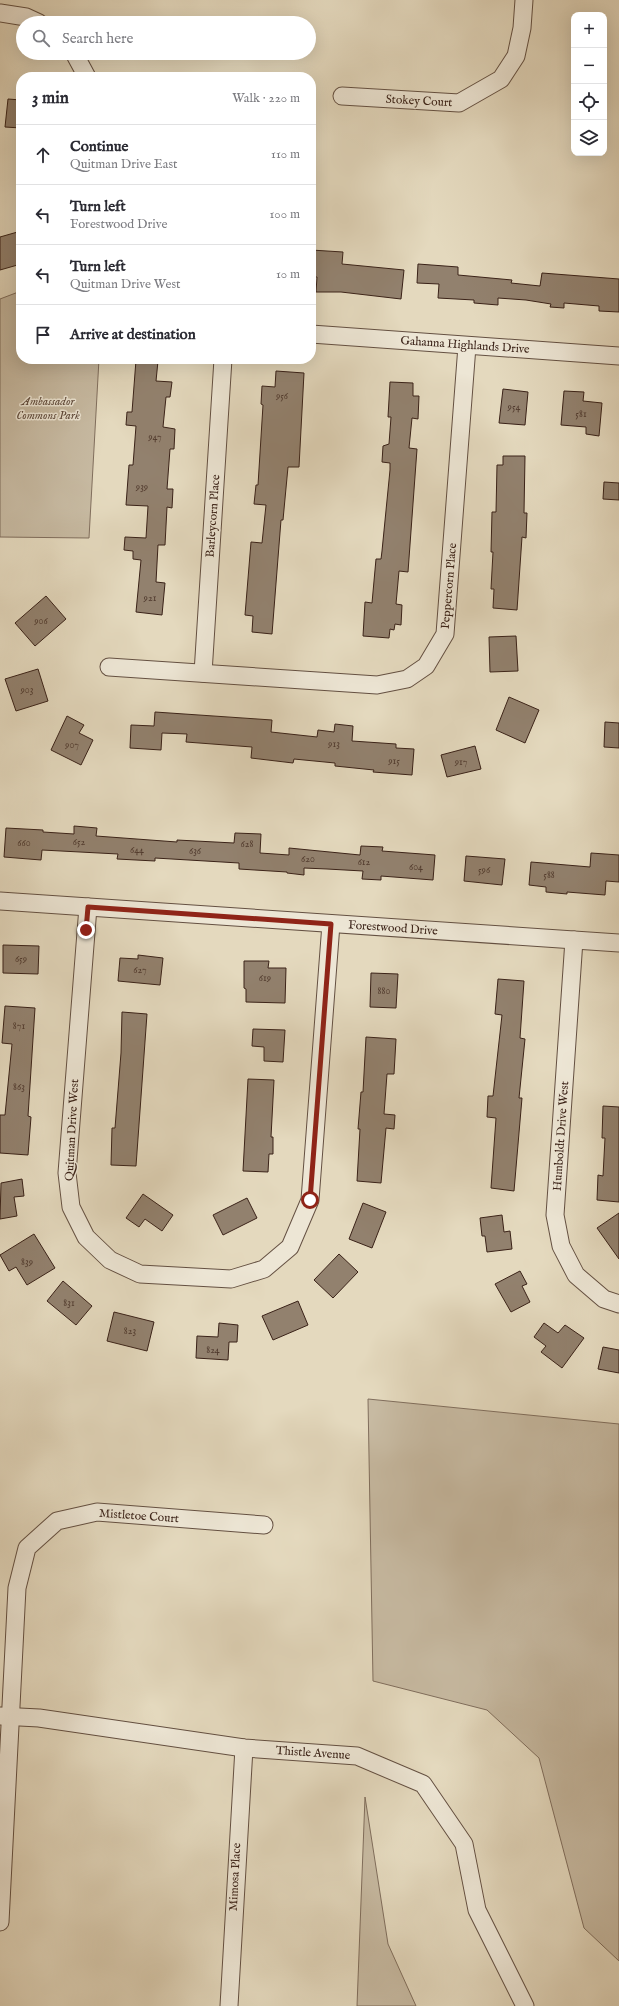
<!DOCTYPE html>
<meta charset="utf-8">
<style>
:root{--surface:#fff;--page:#f2f2f3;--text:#2b2b33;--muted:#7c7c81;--line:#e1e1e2}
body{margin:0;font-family:"IM FELL English",serif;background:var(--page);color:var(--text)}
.controls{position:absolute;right:12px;top:12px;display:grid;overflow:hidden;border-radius:8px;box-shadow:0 4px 16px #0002}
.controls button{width:36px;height:36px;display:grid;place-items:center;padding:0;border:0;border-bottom:1px solid var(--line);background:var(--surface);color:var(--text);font:20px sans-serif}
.stop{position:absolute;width:12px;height:12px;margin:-9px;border:3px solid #8f2418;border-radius:50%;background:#fff}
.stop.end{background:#8f2418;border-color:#fff;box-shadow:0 1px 4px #0008}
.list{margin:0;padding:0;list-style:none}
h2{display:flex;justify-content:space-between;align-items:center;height:52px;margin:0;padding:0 16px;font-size:17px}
h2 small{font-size:13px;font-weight:400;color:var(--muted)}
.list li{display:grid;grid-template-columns:26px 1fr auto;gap:12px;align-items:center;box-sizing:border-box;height:60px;padding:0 16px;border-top:1px solid var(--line)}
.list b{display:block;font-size:15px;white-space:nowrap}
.list p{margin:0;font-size:13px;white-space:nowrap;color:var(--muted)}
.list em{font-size:13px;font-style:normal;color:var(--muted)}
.icon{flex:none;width:22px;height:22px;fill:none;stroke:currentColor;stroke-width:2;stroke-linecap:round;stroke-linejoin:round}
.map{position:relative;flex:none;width:619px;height:2006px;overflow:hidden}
.search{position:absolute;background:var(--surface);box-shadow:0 4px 16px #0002;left:16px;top:16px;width:300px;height:44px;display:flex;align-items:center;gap:10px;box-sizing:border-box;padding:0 14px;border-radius:22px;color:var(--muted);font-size:15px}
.panel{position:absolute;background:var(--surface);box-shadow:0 4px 16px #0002;left:16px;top:72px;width:300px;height:292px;border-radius:16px}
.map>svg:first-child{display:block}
.green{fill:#c7baa2;stroke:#806e5d}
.building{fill:#92816e;stroke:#3a2218}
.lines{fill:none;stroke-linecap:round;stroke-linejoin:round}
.minor-casing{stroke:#645042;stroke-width:19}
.minor{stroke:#ede6d5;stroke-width:17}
.route{stroke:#8f2418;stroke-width:5}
.labels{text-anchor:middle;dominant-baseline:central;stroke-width:3;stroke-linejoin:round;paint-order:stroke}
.number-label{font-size:10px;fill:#503a2e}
.street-label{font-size:12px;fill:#3a2218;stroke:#ede6d5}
.park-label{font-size:12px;font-style:italic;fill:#5d483a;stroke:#ede6d5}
</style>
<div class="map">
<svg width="619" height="2006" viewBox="0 0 619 2006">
<rect width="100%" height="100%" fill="#e4d9be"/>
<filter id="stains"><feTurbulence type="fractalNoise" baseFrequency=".005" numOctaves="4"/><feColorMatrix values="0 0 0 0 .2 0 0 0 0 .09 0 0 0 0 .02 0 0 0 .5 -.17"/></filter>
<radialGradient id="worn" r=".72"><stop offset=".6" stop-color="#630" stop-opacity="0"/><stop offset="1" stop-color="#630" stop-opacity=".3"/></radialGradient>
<!-- green -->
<g class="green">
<polygon points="21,291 21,359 99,359 89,538 0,537 0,299"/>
<polygon points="368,1399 619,1424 619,1961 584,1928 539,1758 487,1710 373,1681"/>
<polygon points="365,1797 388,1944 416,2006 357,2006"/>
</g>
<!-- building -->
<g class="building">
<polygon points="8,99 21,100 21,128 5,127"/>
<polygon points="21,231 21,264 0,270 0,237"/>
<polygon points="311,250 343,252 342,264 404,270 401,299 341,292 316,292 317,277 311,277"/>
<polygon points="418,264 458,267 458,275 512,280 511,283 540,286 542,273 619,279 619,312 599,311 599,306 564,303 564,308 550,307 551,304 526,300 498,298 498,305 474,303 474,300 438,298 439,284 417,283"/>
<polygon points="136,360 158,361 156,381 172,382 170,397 166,397 163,427 175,429 174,449 170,449 167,489 173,489 172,508 167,507 165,545 158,545 156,582 165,583 162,615 136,612 141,560 133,559 133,551 124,550 125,537 146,538 148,506 126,505 129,465 133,465 136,426 126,425 127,412 132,412"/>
<polygon points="276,371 304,373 299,467 288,467 283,520 281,520 272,634 252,632 253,616 245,615 251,542 262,543 266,505 254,504 256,485 258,485 263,405 261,404 262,386 275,387"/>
<polygon points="390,382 413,383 413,396 419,396 418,419 412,418 409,448 417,449 408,572 399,571 396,604 402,605 401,625 395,624 394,630 390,629 389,638 363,636 365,602 372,603 376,559 381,559 382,551 390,470 390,463 382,462 383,446 389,444 391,417 388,417"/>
<polygon points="503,389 528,392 525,425 499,423"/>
<polygon points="564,391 584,392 583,401 602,403 599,436 586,434 586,427 561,425"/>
<polygon points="503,456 525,456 524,513 527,513 526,538 522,537 517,610 493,608 494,589 491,589 493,552 491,552 492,512 496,512 497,465 503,465"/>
<polygon points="604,482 619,483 619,500 603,499"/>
<polygon points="46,596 66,619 35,646 15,623"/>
<polygon points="516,636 518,671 490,672 489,637"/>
<polygon points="38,669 48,701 16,711 5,679"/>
<polygon points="509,697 539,710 525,743 496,730"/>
<polygon points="155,712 272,720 271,732 317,737 318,730 334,732 335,724 353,726 352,741 396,744 396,748 414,749 412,775 373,772 374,770 335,766 335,763 294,759 293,763 251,758 252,747 186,742 187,734 162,733 161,750 130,748 131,725 154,726"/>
<polygon points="67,716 84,725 79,733 93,740 81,765 51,750"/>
<polygon points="605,722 619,723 619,748 604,747"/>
<polygon points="475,746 481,769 447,777 441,755"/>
<polygon points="74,826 97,828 96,836 177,842 177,840 234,843 235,833 261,834 260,853 289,855 289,848 360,855 361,846 383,847 382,851 435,855 433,880 381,876 381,880 362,879 363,871 327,869 304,868 304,875 287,873 287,872 239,869 239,863 155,858 155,861 117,859 118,854 42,850 41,860 4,857 6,828 43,830 43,832 74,834"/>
<polygon points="591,853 619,855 619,882 606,881 605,895 567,892 567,894 546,892 546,887 529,885 531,862 590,867"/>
<polygon points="466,856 505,859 502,885 464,881"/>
<polygon points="3,945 39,946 38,974 3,973"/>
<polygon points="138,955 163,958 160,985 118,981 120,958 138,959"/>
<polygon points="244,961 269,961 268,968 286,968 285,1003 246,1002 246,989 244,988"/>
<polygon points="371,973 398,974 396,1008 370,1007"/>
<polygon points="498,979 524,981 520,1038 525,1039 519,1098 522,1098 514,1191 491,1188 496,1118 487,1117 488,1096 493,1096 502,1015 495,1014"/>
<polygon points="5,1006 35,1008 28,1116 31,1117 28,1155 0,1153 0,1115 5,1115 12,1044 2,1043"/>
<polygon points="122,1012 147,1014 136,1166 111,1165 112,1128 115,1128 121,1053"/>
<polygon points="253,1029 285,1030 283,1062 264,1061 264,1047 252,1046"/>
<polygon points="366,1037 396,1039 394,1074 387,1074 384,1114 395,1115 394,1129 386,1128 381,1183 357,1181 360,1129 358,1129 361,1092 363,1092"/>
<polygon points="248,1079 274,1080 271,1137 273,1137 273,1154 269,1154 268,1172 243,1171"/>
<polygon points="603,1106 619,1107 619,1202 597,1200 598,1175 603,1176 605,1138 602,1138"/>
<polygon points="22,1179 24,1196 14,1197 17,1216 0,1219 1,1183"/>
<polygon points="143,1194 173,1215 162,1231 145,1219 139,1227 126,1218"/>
<polygon points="247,1198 257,1218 223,1235 213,1215"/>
<polygon points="363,1203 386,1212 372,1248 349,1239"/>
<polygon points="619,1213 619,1259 597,1228"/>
<polygon points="502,1215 504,1232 510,1231 512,1249 487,1252 485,1236 482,1236 480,1218"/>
<polygon points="34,1234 55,1268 27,1285 16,1267 9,1271 0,1255"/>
<polygon points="339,1254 358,1272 333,1298 314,1280"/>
<polygon points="520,1271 527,1284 522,1286 530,1302 511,1312 495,1284"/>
<polygon points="63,1281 92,1306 76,1325 47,1301"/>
<polygon points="298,1301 308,1325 273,1340 262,1316"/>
<polygon points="114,1312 154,1322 147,1351 107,1341"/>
<polygon points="219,1323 238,1325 237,1342 229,1342 228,1360 196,1358 197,1336 218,1337"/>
<polygon points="544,1323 558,1333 565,1325 584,1338 562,1368 541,1352 546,1346 534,1337"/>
<polygon points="603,1347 619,1350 619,1373 598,1369"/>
</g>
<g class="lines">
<!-- minor casing -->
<g class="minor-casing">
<g id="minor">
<polyline points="0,13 26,17 39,23"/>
<polyline points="74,53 87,77"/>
<polyline points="342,96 459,103 501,79 516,56 522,28 524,0"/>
<polyline points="311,334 619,356"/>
<polyline points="109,667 377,685 407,679 426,666 445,634 467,346"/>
<polyline points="203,673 223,359"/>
<polyline points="0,901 619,943"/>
<polyline points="88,907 67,1173 71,1207 86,1237 110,1260 140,1274 231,1279 264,1269 290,1247 310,1200 331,924"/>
<polyline points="574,940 555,1215 561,1246 576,1275 604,1299 619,1304"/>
<polyline points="0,1716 39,1718 244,1748 357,1756 423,1784 464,1844 477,1910 525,2006"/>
<polyline points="0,1922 17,1588 27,1548 57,1521 97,1512 264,1525"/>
<polyline points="229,2006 244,1748"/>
</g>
</g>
<!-- minor -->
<use href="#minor" class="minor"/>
</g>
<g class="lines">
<!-- route -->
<polyline class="route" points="86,930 88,907 331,924 310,1200"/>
</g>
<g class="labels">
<!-- number labels -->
<g class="number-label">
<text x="282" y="396">956</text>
<text x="514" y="407">954</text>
<text x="581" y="414">581</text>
<text x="155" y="437">947</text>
<text x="142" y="487">939</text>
<text x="150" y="598">921</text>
<text x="41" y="621">906</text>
<text x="27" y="690">903</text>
<text x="334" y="744">913</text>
<text x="72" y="745">907</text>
<text x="394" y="761">915</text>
<text x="461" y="762">917</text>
<text x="79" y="842">652</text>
<text x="24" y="843">660</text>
<text x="247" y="844">628</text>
<text x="137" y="850">644</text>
<text x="195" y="851">636</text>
<text x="308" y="859">620</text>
<text x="364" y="862">612</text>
<text x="416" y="867">604</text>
<text x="484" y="870">596</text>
<text x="549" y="875">588</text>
<text x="21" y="959">659</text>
<text x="140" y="970">627</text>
<text x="265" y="978">619</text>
<text x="384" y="991">880</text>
<text x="19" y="1026">871</text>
<text x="19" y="1087">863</text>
<text x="27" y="1262">839</text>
<text x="69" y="1303">831</text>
<text x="130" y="1331">823</text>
<text x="213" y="1350">824</text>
</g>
<!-- street labels -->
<g class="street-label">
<text transform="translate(419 101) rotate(3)">Stokey Court</text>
<text transform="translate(465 345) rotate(4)">Gahanna Highlands Drive</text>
<text transform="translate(213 516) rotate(-86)">Barleycorn Place</text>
<text transform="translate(449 586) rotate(-85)">Peppercorn Place</text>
<text transform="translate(393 928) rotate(4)">Forestwood Drive</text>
<text transform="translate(72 1130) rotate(-87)">Quitman Drive West</text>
<text transform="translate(561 1136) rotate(-86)">Humboldt Drive West</text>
<text transform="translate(139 1516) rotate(4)">Mistletoe Court</text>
<text transform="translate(313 1753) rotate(4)">Thistle Avenue</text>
<text transform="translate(235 1877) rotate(-87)">Mimosa Place</text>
</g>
<!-- park labels -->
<g class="park-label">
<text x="48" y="401">Ambassador<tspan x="48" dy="14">Commons Park</tspan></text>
</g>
</g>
<rect width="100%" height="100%" filter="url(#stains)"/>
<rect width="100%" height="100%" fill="url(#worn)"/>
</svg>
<div class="controls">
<button>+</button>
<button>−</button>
<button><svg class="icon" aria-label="locate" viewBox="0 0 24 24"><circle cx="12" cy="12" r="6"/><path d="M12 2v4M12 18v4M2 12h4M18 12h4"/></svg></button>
<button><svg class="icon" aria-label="layers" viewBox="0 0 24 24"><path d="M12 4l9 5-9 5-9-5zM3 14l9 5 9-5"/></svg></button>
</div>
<div class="stop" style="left:310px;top:1200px"></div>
<div class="stop end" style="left:86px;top:930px"></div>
<div class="search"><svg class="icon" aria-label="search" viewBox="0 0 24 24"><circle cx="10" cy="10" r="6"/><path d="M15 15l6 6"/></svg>Search here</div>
<section class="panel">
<h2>3 min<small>Walk · 220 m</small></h2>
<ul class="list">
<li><svg class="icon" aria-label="ahead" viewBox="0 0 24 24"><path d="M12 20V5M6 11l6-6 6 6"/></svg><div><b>Continue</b><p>Quitman Drive East</p></div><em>110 m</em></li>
<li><svg class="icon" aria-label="left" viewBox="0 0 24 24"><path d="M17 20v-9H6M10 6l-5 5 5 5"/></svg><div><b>Turn left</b><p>Forestwood Drive</p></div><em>100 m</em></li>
<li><svg class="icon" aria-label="left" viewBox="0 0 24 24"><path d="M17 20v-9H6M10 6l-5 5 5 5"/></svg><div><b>Turn left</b><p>Quitman Drive West</p></div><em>10 m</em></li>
<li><svg class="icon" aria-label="arrive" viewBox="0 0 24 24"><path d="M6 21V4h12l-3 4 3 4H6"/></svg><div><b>Arrive at destination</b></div></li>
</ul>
</section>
</div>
